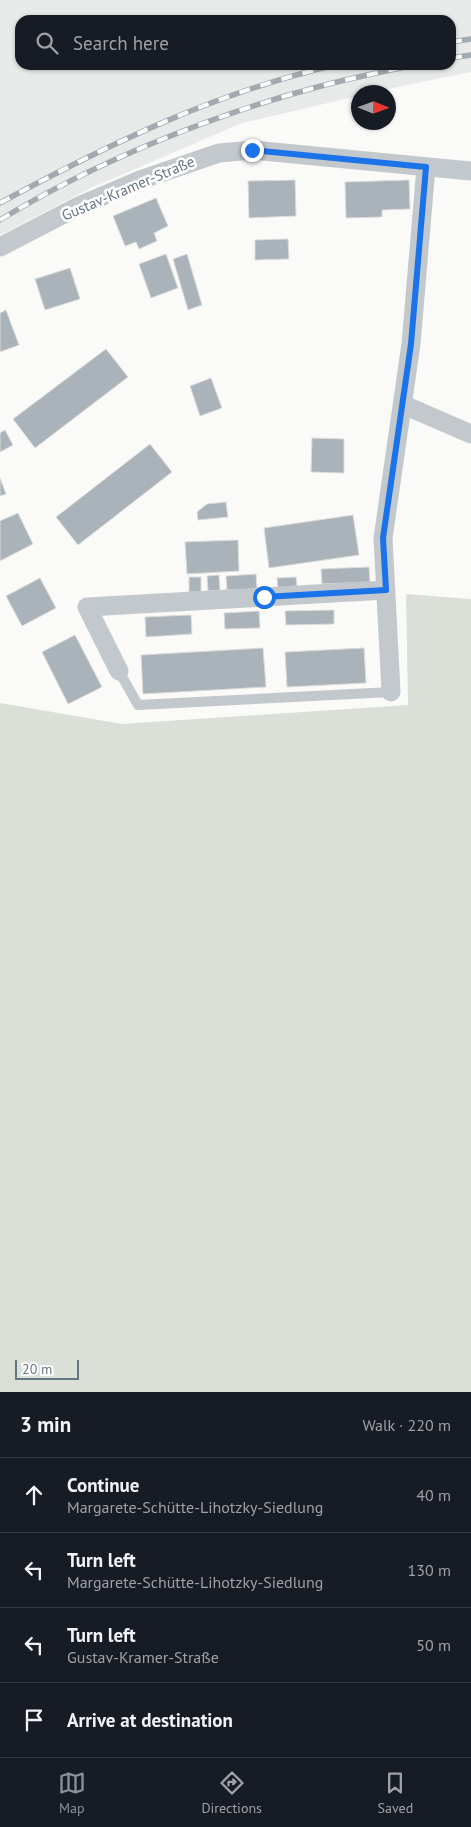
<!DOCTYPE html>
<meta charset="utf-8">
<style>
:root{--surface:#171b24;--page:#20242c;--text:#f1f3f6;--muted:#9ea1a6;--line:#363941;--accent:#8c9099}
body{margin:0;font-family:"PT Sans",sans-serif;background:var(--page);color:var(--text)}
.compass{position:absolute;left:351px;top:85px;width:45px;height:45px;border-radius:50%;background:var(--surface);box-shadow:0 1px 4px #0004;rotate:91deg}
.scale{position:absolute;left:15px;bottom:12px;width:64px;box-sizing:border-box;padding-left:5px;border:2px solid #657683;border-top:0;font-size:14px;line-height:18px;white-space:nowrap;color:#657683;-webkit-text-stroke:4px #fff;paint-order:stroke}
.stop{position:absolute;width:15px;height:15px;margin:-11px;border:4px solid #1a73e8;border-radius:50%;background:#fff}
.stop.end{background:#1a73e8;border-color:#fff;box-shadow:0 1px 5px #0008}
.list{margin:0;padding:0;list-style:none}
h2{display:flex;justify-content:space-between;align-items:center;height:65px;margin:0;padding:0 20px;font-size:21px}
h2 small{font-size:16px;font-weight:400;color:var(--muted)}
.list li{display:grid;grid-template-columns:32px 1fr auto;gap:15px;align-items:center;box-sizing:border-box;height:75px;padding:0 20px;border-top:1px solid var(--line)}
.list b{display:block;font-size:19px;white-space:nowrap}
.list p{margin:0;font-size:16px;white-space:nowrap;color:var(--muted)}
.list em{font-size:16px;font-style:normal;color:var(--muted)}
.icon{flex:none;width:28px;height:28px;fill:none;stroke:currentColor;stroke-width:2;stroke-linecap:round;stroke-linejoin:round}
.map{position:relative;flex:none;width:471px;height:1392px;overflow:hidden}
.search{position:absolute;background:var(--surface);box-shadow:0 1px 4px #0004;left:15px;right:15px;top:15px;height:55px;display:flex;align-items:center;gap:12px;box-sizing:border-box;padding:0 18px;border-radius:15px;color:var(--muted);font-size:19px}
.sheet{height:365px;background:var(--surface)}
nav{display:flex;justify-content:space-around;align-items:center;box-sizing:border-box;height:70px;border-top:1px solid var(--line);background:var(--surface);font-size:14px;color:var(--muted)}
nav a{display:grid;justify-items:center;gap:2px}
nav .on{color:var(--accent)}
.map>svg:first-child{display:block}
.built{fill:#e8e9e9;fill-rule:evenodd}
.green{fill:#dadfd7}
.building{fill:#aab3b9;stroke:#dcdcda}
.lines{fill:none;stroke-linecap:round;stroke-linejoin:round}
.lane{stroke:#c3c8cc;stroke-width:10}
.street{stroke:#c3c8cc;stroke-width:19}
.rail-casing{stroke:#a2aab0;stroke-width:5.5}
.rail{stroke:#fff;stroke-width:4;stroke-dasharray:11;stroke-linecap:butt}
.route{stroke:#1a73e8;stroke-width:6}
.labels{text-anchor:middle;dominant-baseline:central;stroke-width:5;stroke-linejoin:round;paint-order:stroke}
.street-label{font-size:15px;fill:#657683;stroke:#fff}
</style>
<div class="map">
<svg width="471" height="1392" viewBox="0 0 471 1392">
<rect width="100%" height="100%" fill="#fafaf8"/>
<!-- built -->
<path class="built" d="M0,0H471V72L373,92H358V96L242,123L91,188L0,235ZM20,20H451V65H20Z"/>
<!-- green -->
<polygon class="green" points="406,594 471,599 471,1392 0,1392 0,703 122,724 408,705"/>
<!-- building -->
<g class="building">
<polygon points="295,180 296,216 249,218 248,181"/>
<polygon points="409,180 410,209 382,210 382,217 346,218 345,182"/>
<polygon points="156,198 168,226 154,233 157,241 139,249 136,242 125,246 113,216"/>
<polygon points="288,239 289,259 255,260 255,240"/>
<polygon points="166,254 178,288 151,298 139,264"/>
<polygon points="187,254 202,305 188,310 173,259"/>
<polygon points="70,268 80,299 45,310 35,279"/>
<polygon points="6,310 19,345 0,352 0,313"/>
<polygon points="106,349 128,377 35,448 13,419"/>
<polygon points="211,378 222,408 200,416 190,386"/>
<polygon points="5,430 13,445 0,452 0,433"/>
<polygon points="312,438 344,439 344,473 311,472"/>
<polygon points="150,444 172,472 78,545 56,517"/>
<polygon points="0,478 6,494 0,496"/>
<polygon points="226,502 228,517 198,520 197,512 207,504"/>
<polygon points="18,513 33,544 0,561 0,521"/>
<polygon points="353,515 359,555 269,568 264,528"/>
<polygon points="238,540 239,571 187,574 185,542"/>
<polygon points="369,567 370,582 322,584 321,569"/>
<polygon points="256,574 257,589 227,590 226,576"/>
<polygon points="219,575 220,590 208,591 207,576"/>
<rect x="189" y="577" width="12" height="15"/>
<polygon points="296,577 297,586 278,588 277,578"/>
<polygon points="40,578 56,608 22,626 6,596"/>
<polygon points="334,610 334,624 286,625 285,611"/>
<polygon points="259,611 260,628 225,629 224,613"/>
<polygon points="191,615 192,634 146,637 145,617"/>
<polygon points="75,635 102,687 68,704 42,652"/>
<polygon points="263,648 266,687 143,694 141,655"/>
<polygon points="364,648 366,683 287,687 285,652"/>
</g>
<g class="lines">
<!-- lane -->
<polyline class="lane" points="119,671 138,705 391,692"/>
<!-- street -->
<g class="street">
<polyline points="0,247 79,206 140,180 219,153 253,150 471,171"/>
<polyline points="404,405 471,434"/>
<polyline points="119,671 87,607 386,590"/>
<polyline points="391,692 383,538 411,344 426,167"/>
</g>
<!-- rail casing -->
<g class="rail-casing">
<g id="rail">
<polyline points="451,42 471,39"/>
<polyline points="451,58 471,55"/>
<path d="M0,203C107,145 216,92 336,65"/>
<path d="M0,220C97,161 212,115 321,86C351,78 383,72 413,65"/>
</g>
</g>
<!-- rail -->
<use href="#rail" class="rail"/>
</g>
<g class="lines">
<!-- route -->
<polyline class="route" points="252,150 426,167 411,344 383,538 386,590 264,597"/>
</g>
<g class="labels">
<!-- street labels -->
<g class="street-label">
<text transform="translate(128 188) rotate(-23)">Gustav-Kramer-Straße</text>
</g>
</g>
</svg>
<svg class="compass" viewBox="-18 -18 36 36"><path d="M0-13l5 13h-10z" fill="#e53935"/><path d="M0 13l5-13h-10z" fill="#9ea1a6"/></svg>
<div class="scale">20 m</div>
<div class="stop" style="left:264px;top:597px"></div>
<div class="stop end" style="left:252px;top:150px"></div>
<div class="search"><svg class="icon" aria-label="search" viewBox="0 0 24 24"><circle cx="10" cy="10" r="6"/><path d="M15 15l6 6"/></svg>Search here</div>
</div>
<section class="sheet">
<h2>3 min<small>Walk · 220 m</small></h2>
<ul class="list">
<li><svg class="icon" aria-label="ahead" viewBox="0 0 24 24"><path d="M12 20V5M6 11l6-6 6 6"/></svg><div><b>Continue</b><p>Margarete-Schütte-Lihotzky-Siedlung</p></div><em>40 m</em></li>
<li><svg class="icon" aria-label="left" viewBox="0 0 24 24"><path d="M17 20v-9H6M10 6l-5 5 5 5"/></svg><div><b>Turn left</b><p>Margarete-Schütte-Lihotzky-Siedlung</p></div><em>130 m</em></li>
<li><svg class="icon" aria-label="left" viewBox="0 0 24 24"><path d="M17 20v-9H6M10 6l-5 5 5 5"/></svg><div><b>Turn left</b><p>Gustav-Kramer-Straße</p></div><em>50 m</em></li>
<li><svg class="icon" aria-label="arrive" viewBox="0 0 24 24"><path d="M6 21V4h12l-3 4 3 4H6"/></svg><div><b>Arrive at destination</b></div></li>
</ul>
</section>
<nav>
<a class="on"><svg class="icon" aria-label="map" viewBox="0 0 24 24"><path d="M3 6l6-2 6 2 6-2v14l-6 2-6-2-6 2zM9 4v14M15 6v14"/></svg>Map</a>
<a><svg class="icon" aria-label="directions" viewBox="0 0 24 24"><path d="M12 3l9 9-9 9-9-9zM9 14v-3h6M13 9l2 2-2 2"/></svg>Directions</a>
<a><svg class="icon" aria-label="saved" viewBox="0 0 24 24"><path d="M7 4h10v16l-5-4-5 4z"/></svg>Saved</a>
</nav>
